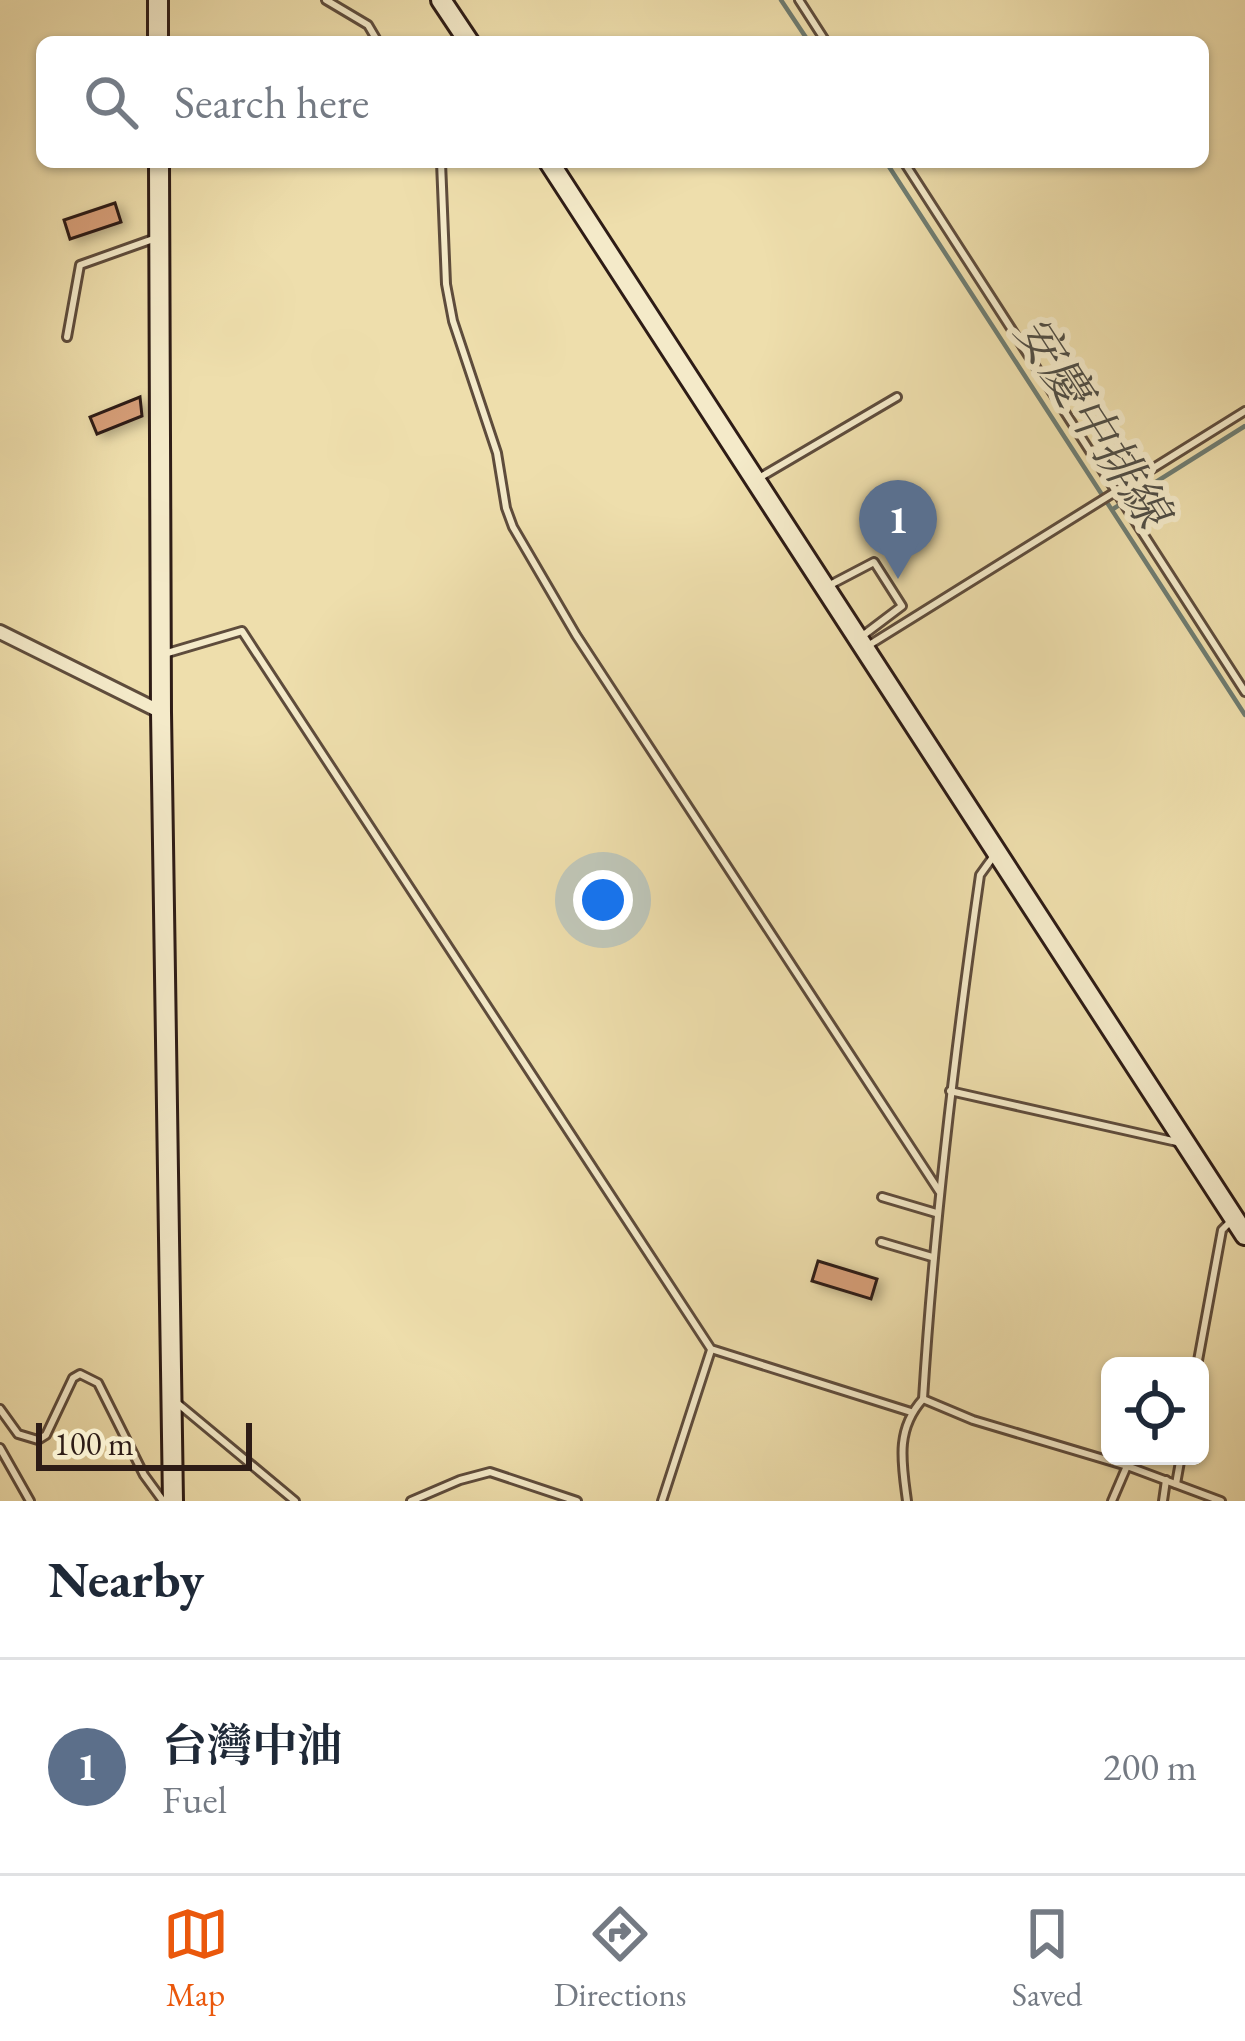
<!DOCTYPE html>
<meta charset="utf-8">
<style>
:root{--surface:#fff;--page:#f2f2f3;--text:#1f2937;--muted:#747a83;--line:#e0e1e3;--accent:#ea580c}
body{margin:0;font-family:"EB Garamond","Noto Serif TC",serif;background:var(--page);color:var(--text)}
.controls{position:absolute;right:36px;bottom:36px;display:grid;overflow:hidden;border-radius:18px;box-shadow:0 3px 9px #0004}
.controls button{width:108px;height:108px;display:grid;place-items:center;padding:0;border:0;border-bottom:3px solid var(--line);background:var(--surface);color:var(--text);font:60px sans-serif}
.scale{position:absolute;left:36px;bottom:30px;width:216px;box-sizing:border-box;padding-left:12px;border:6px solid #2e1c16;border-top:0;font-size:33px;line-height:42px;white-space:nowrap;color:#2e1c16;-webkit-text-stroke:9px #f4eac9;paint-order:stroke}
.you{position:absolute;left:603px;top:900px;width:42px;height:42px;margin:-30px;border:9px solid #fff;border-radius:50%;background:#1a73e8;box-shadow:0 0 0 18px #1a73e833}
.badge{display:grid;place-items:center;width:78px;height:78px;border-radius:50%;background:var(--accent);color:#fff;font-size:39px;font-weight:700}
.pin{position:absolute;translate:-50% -99px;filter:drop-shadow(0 3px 6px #0008)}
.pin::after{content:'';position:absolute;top:63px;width:42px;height:36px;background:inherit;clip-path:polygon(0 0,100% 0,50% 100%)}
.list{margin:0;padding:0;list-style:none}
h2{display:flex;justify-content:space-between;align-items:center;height:156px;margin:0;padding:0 48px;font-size:51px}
h2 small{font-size:39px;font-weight:400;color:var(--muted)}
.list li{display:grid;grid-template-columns:78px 1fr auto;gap:36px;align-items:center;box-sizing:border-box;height:216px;padding:0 48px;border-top:3px solid var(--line)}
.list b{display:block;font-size:45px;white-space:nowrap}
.list p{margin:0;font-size:39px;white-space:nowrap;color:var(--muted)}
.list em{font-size:39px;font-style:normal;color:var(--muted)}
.icon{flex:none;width:66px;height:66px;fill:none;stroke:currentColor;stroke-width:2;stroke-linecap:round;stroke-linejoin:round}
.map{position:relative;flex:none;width:1245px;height:1501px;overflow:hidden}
.search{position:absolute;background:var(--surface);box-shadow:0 3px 9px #0004;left:36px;right:36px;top:36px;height:132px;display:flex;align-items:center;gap:30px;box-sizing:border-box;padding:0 42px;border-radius:18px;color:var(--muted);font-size:45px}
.sheet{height:372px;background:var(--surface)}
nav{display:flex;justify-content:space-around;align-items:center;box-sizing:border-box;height:168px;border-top:3px solid var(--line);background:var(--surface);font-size:33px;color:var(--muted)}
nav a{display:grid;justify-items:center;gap:6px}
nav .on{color:var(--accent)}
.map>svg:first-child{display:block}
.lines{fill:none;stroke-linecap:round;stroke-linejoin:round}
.stream{stroke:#6e7c71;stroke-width:4.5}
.building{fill:#d59d77;stroke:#2e1c16;stroke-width:3;filter:url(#shadow)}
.lane-casing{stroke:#5e4c3c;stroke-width:12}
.street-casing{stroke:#5e4c3c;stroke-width:18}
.secondary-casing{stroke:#2e1c16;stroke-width:24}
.lane{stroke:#f4eac9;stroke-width:6}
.street{stroke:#f4eac9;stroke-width:12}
.secondary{stroke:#f4eac9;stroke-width:18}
.labels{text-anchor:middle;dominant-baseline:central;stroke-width:12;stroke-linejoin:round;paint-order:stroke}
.water-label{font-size:48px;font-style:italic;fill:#4e4c44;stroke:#f4eac9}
</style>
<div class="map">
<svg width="1245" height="1501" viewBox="0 0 1245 1501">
<defs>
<filter id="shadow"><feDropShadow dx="6" dy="4" stdDeviation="6" flood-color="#0004"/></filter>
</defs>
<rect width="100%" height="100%" fill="#eedeac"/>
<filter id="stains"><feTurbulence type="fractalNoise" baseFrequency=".00167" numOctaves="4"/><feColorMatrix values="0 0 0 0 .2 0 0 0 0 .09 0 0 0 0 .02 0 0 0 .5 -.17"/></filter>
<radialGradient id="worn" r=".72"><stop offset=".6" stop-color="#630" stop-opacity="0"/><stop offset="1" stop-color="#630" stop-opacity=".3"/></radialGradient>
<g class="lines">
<!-- stream -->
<g class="stream">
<polyline points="781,0 809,42"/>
<polyline points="886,162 1245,715"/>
<polyline points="443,167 446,209"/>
<polyline points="1113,509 1245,426"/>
<polyline points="568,616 610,682"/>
</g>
</g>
<!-- building -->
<g class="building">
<polygon points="115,203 121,222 70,239 64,220"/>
<polygon points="140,397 142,416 97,434 90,417"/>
<polygon points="818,1261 877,1279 871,1299 812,1281"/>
</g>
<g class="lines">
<!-- lane casing -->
<g class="lane-casing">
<g id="lane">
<polyline points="326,0 368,25 378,42"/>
<polyline points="799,0 826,42"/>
<polyline points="441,162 446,284 453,321 497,453 506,508 513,527 576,635 939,1191"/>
<polyline points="904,162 1245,692"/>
<polyline points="67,337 80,265 156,238"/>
<polyline points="759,478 897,397"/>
<polyline points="830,585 874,562 902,606 861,637"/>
<polyline points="866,647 1245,411"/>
<polyline points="164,654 242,631 711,1349 911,1412"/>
<polyline points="950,1091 1177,1142"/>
<polyline points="882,1197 936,1213"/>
<polyline points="881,1242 932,1257"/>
<polyline points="1197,1366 1222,1230 1232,1220"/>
<polyline points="923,1399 973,1420 1127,1466 1221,1501"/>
<polyline points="176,1402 295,1501"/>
<polyline points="0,1409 18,1434 38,1440 46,1435 73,1378 80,1374 98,1383 144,1475 163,1501"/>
<polyline points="0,1448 30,1501"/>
<polyline points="1176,1484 1181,1456"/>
<polyline points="411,1501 460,1480 490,1472 577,1501"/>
<polyline points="662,1501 711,1350"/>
<path d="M907,1501C902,1463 895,1430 923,1399C934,1223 955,1049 980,875L993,857"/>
<polyline points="1112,1501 1127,1466"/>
<polyline points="1163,1501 1166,1480"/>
</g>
</g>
<!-- street casing -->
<g class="street-casing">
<polyline id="street" points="0,632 161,712"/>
</g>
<!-- secondary casing -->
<g class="secondary-casing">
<g id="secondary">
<polyline points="158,0 158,42"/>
<polyline points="441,0 469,42"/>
<polyline points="159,162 161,712 173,1501"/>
<polyline points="549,162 1245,1235"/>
</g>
</g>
<!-- lane -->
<use href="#lane" class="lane"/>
<!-- street -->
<use href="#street" class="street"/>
<!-- secondary -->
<use href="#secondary" class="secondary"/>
</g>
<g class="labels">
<!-- water labels -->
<g class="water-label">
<text transform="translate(1093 421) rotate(57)">安慶中排線</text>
</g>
</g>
<rect width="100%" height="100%" filter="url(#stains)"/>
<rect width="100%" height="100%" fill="url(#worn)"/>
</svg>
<div class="controls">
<button><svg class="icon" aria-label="locate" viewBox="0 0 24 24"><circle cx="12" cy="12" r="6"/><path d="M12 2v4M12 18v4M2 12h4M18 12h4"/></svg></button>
</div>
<div class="scale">100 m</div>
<div class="you"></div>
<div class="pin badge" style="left:898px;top:579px;background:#5c6f8a">1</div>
<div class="search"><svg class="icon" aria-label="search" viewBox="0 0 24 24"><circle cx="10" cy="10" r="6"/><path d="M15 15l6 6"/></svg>Search here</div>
</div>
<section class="sheet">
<h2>Nearby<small></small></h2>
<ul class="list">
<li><span class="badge" style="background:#5c6f8a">1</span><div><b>台灣中油</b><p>Fuel</p></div><em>200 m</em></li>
</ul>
</section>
<nav>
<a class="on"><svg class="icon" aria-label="map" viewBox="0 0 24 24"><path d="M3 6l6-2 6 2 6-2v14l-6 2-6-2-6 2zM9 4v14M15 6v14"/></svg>Map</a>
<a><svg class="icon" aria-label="directions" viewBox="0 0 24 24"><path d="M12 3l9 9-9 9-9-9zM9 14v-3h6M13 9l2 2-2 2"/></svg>Directions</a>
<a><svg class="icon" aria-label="saved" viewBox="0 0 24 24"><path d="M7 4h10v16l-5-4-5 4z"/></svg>Saved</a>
</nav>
